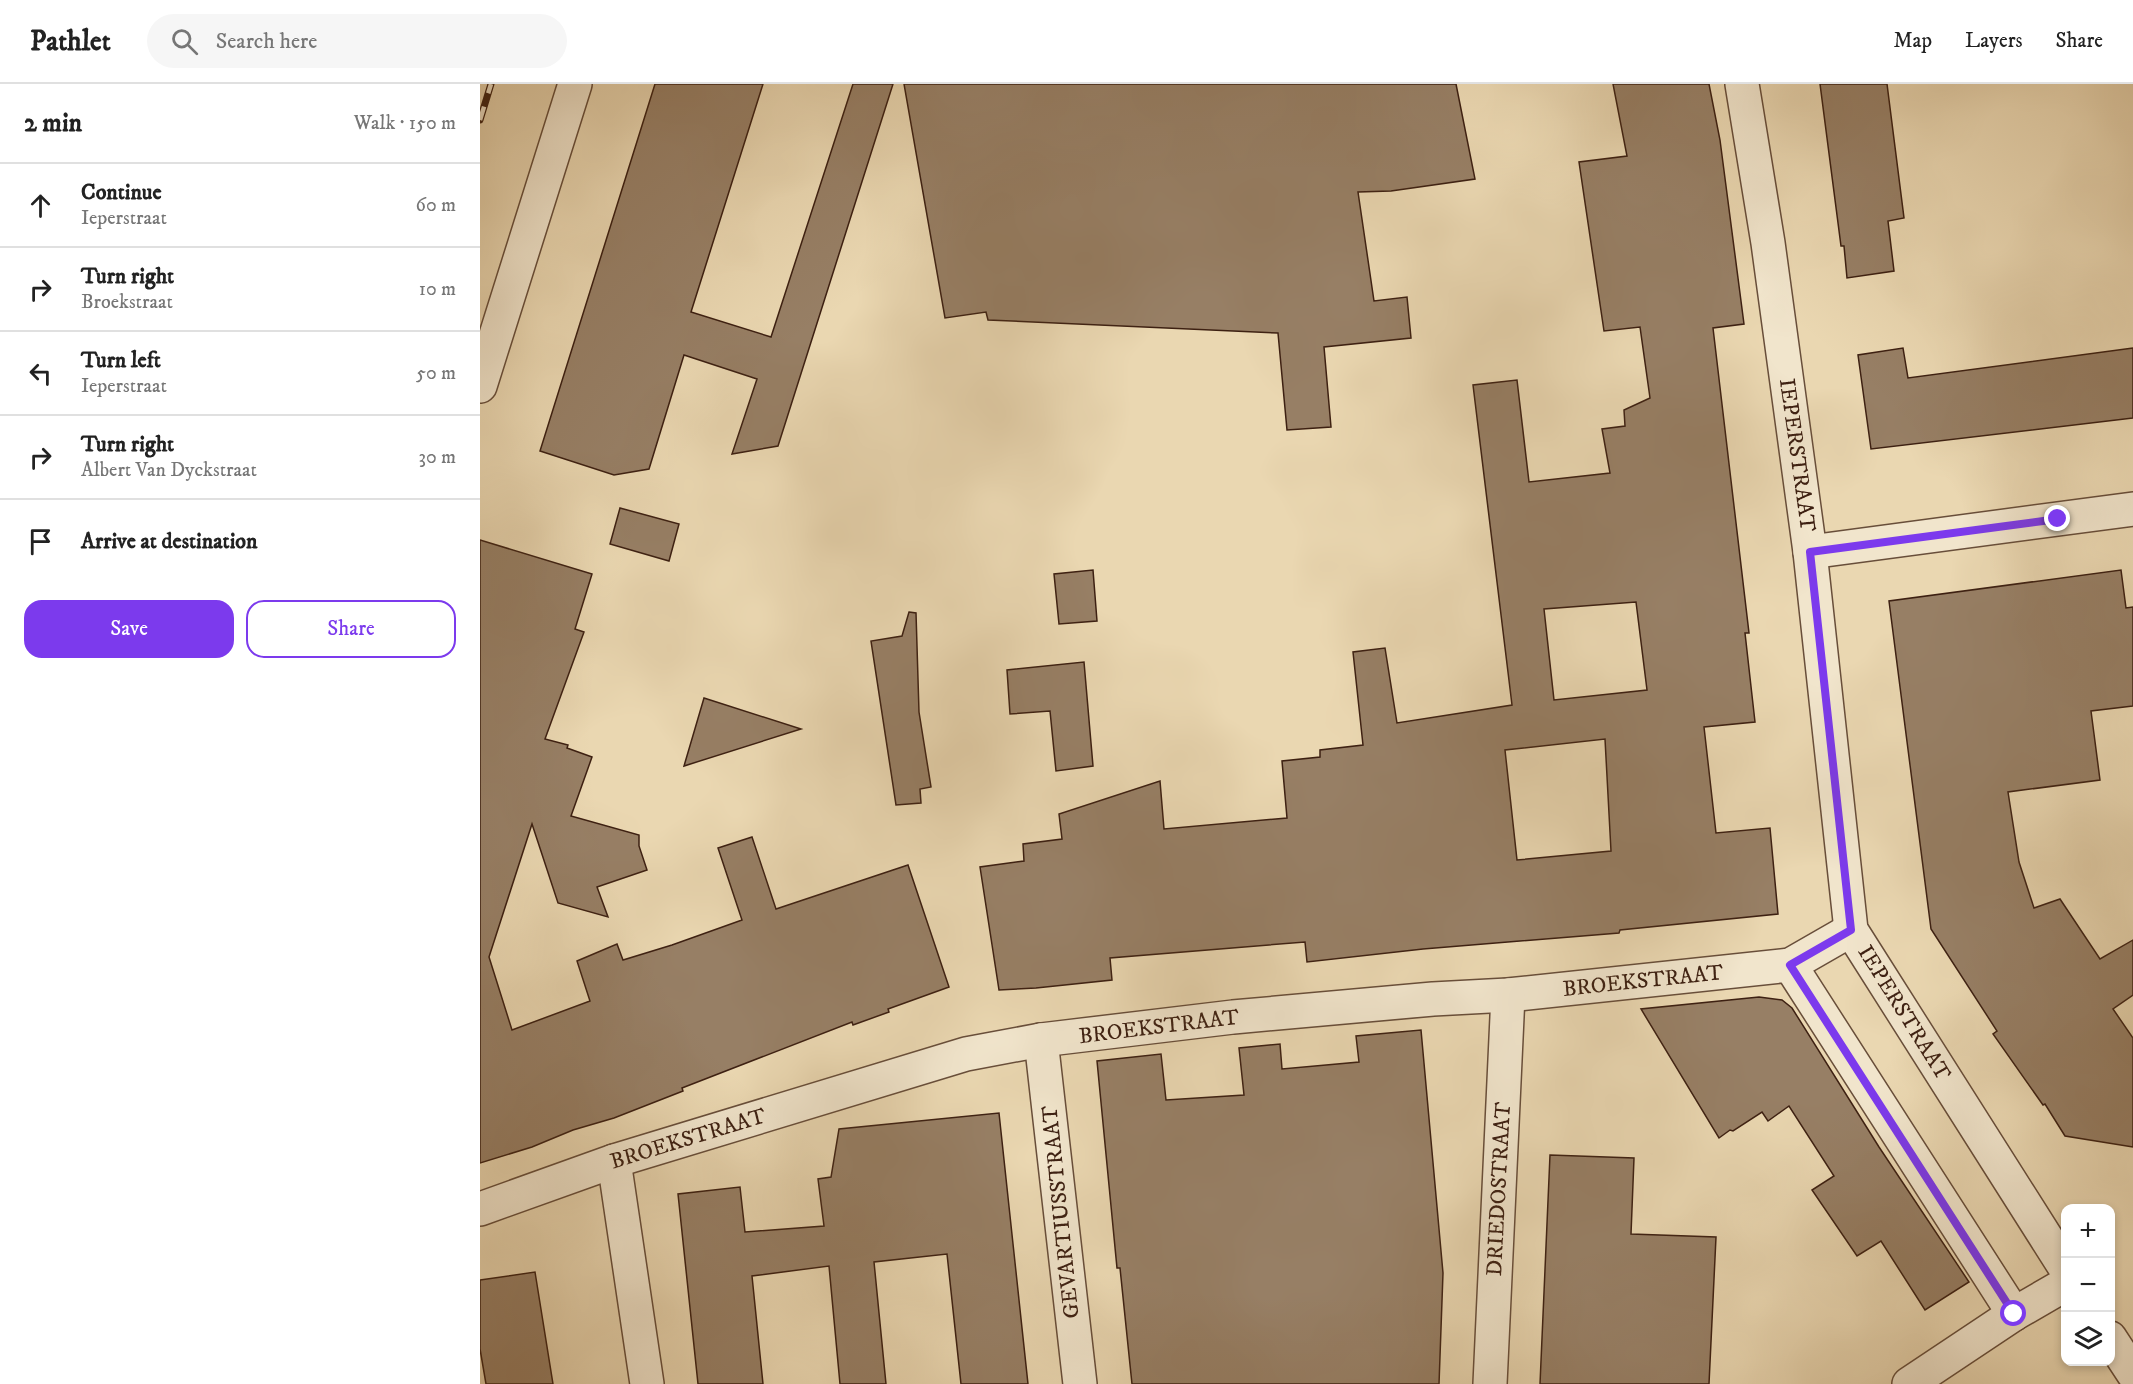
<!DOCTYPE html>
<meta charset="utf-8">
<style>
:root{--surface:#fff;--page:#f6f6f6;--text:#222;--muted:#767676;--line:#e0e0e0;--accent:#7c3aed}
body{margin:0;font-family:"IM FELL DW Pica",serif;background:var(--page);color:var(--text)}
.controls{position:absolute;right:18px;bottom:18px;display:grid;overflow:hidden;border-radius:12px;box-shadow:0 3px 9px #0003}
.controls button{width:54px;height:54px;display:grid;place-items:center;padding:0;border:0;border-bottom:2px solid var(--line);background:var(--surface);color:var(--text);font:30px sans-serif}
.stop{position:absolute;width:18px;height:18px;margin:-14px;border:4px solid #7c3aed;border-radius:50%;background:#fff}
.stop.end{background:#7c3aed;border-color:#fff;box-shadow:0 2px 6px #0008}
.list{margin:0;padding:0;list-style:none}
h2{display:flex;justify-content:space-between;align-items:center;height:78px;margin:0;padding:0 24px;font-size:26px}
h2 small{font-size:20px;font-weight:400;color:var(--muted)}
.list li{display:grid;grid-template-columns:39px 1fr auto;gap:18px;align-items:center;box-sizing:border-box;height:84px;padding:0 24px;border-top:2px solid var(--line)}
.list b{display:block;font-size:22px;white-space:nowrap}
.list p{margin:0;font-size:20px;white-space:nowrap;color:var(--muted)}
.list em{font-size:20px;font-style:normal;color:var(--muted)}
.actions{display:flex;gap:12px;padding:18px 24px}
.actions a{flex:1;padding:14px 0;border:2px solid var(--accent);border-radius:18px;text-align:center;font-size:21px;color:var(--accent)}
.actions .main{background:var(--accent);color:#fff}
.icon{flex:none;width:33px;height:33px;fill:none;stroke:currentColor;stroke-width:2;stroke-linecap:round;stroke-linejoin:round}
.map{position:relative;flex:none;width:1653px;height:1300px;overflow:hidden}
header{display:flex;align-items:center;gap:36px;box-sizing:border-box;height:84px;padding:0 30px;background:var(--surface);border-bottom:2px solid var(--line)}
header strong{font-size:28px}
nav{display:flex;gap:33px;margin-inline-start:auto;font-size:21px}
.search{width:420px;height:54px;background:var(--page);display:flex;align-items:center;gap:15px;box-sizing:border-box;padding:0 21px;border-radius:33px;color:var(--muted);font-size:22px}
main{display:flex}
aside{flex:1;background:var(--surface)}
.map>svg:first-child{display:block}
.building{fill:#977f65;stroke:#3d2012;stroke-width:1.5;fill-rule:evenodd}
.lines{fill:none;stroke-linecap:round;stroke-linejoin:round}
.minor-casing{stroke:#684e3a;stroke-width:36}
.minor{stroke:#f1e5cc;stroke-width:33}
.rail-casing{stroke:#3d2012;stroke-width:7}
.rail{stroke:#f1e5cc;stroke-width:4.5;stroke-dasharray:14;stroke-linecap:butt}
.route{stroke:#7c3aed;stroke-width:8}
.labels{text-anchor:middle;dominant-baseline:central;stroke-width:5;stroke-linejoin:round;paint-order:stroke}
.street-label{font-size:22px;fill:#3d2012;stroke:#f1e5cc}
</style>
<header>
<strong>Pathlet</strong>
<div class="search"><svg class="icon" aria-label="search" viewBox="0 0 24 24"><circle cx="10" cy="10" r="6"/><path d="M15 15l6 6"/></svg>Search here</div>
<nav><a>Map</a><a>Layers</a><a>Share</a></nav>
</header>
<main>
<aside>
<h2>2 min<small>Walk · 150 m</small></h2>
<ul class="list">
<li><svg class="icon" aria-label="ahead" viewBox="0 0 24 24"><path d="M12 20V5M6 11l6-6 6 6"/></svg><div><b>Continue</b><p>Ieperstraat</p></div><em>60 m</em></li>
<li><svg class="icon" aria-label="right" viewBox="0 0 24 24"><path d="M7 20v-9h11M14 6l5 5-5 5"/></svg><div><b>Turn right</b><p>Broekstraat</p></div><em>10 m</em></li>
<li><svg class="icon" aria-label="left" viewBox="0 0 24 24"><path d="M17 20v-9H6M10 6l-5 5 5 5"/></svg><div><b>Turn left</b><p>Ieperstraat</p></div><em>50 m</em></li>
<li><svg class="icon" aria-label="right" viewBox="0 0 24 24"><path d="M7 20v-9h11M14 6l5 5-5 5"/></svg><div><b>Turn right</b><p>Albert Van Dyckstraat</p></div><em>30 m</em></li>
<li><svg class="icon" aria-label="arrive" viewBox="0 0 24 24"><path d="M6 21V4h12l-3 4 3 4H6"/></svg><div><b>Arrive at destination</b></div></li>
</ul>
<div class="actions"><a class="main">Save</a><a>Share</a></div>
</aside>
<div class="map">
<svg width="1653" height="1300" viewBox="0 0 1653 1300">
<rect width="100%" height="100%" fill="#ead7b1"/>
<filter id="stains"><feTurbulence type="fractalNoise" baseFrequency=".00333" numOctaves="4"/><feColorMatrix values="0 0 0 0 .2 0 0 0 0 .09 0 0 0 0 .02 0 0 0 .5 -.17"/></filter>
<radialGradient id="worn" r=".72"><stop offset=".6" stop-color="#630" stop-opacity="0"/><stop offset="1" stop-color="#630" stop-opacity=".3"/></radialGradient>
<!-- building -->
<g class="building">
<polygon points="175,0 283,0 211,228 291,253 373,0 413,0 298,362 252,370 277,295 204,271 169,385 134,391 60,367"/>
<polygon points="424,0 976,0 995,95 911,107 878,108 894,217 927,213 931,254 844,263 851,343 807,346 798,249 508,236 506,228 465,234"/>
<path d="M1133,0H1229L1240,56L1264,240L1233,244L1269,549H1265L1275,638L1224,643L1236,749L1290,744L1298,830L1140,846L1139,849L943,865L827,878L825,858L630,874L632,896L556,904L519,906L500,783L544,777L543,760L582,755L579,730L680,697L684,745L807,734L802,677L840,673V666L883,661L873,568L905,564L917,639L1032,621L993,301L1037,296L1049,398L1130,389L1122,345L1145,342L1144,326L1170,314L1160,243L1124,247L1099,78L1147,72ZM1156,518L1167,606L1074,616L1064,525ZM1125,655L1131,767L1037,776L1025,666Z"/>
<polygon points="1340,0 1407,0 1424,134 1408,137 1414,187 1367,194 1364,162 1361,162"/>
<polygon points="1423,264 1428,294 1653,264 1653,334 1391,365 1378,271"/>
<polygon points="140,424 199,440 189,477 130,460"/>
<polygon points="0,456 112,490 95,545 104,548 65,655 88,661 87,664 112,673 91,732 159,751 159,762 167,786 117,803 128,833 78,819 52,740 9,873 32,946 110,917 97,877 137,860 143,876 192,861 262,836 238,764 272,753 296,825 428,781 469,903 408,925 409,928 373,941 372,938 202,1004 203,1007 134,1034 93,1046 52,1063 0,1079"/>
<polygon points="613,486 617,537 579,540 574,490"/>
<polygon points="1641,486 1646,524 1653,523 1653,622 1611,627 1620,696 1528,708 1539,778 1554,824 1580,815 1620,875 1653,856 1653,911 1633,925 1653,954 1653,1063 1585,1052 1565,1020 1563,1021 1513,950 1517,947 1451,845 1409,517"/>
<polygon points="429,528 436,529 439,628 451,703 440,705 441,719 416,721 391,557 422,552"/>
<polygon points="604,578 613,682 576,687 570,627 530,630 527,586"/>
<polygon points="224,614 321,645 204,682"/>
<polygon points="1279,913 1302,916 1312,924 1399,1063 1489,1198 1445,1226 1401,1157 1377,1172 1332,1106 1354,1092 1309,1022 1288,1037 1282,1028 1253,1047 1250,1046 1239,1054 1161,925"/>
<polygon points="941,946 963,1189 959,1300 652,1300 640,1184 637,1184 617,977 681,970 686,1016 764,1011 759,964 800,960 802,985 879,978 876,952"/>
<polygon points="519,1029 548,1300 481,1300 467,1170 394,1178 406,1300 360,1300 349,1182 272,1192 283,1300 218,1300 198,1110 260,1103 265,1148 344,1142 338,1095 351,1093 359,1045"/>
<polygon points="1070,1071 1154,1074 1151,1150 1236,1153 1229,1300 1060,1300"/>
<polygon points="55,1188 73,1300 6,1300 0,1265 0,1196"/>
</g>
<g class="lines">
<!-- minor casing -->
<g class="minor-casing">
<g id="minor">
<polyline points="1262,0 1288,159 1330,468 1371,846 1586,1185"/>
<polyline points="0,302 95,0"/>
<polyline points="1330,468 1653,425"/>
<polyline points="1310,881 1534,1230"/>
<polyline points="561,956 600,1300"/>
<polyline points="134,1077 167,1300"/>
<polyline points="0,1125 134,1077 486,970 561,956 753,933 953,915 1028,911 1310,881 1371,846"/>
<polyline points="1630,1254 1653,1289"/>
<polyline points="1010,1300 1028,911"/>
<polyline points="1429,1300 1534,1230 1586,1200"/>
</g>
</g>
<!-- minor -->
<use href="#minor" class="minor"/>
<!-- rail casing -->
<g class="rail-casing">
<polyline id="rail" points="0,36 11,0"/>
</g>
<!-- rail -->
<use href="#rail" class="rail"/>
</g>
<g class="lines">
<!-- route -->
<polyline class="route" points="1534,1230 1310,881 1371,846 1330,468 1578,435"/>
</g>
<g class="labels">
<!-- street labels -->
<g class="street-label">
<text transform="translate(1317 371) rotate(82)">IEPERSTRAAT</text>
<text transform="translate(1163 897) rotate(-6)">BROEKSTRAAT</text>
<text transform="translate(1424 929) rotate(58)">IEPERSTRAAT</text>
<text transform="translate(679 943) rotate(-7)">BROEKSTRAAT</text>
<text transform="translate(208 1055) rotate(-17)">BROEKSTRAAT</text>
<text transform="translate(1019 1105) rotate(-87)">DRIEDOSTRAAT</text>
<text transform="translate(581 1128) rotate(-96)">GEVARTIUSSTRAAT</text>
</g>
</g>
<rect width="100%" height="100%" filter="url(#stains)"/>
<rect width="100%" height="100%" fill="url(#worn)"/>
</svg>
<div class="controls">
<button>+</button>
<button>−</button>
<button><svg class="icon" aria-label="layers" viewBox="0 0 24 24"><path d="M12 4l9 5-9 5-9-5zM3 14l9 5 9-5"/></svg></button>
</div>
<div class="stop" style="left:1534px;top:1230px"></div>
<div class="stop end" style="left:1578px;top:435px"></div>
</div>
</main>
